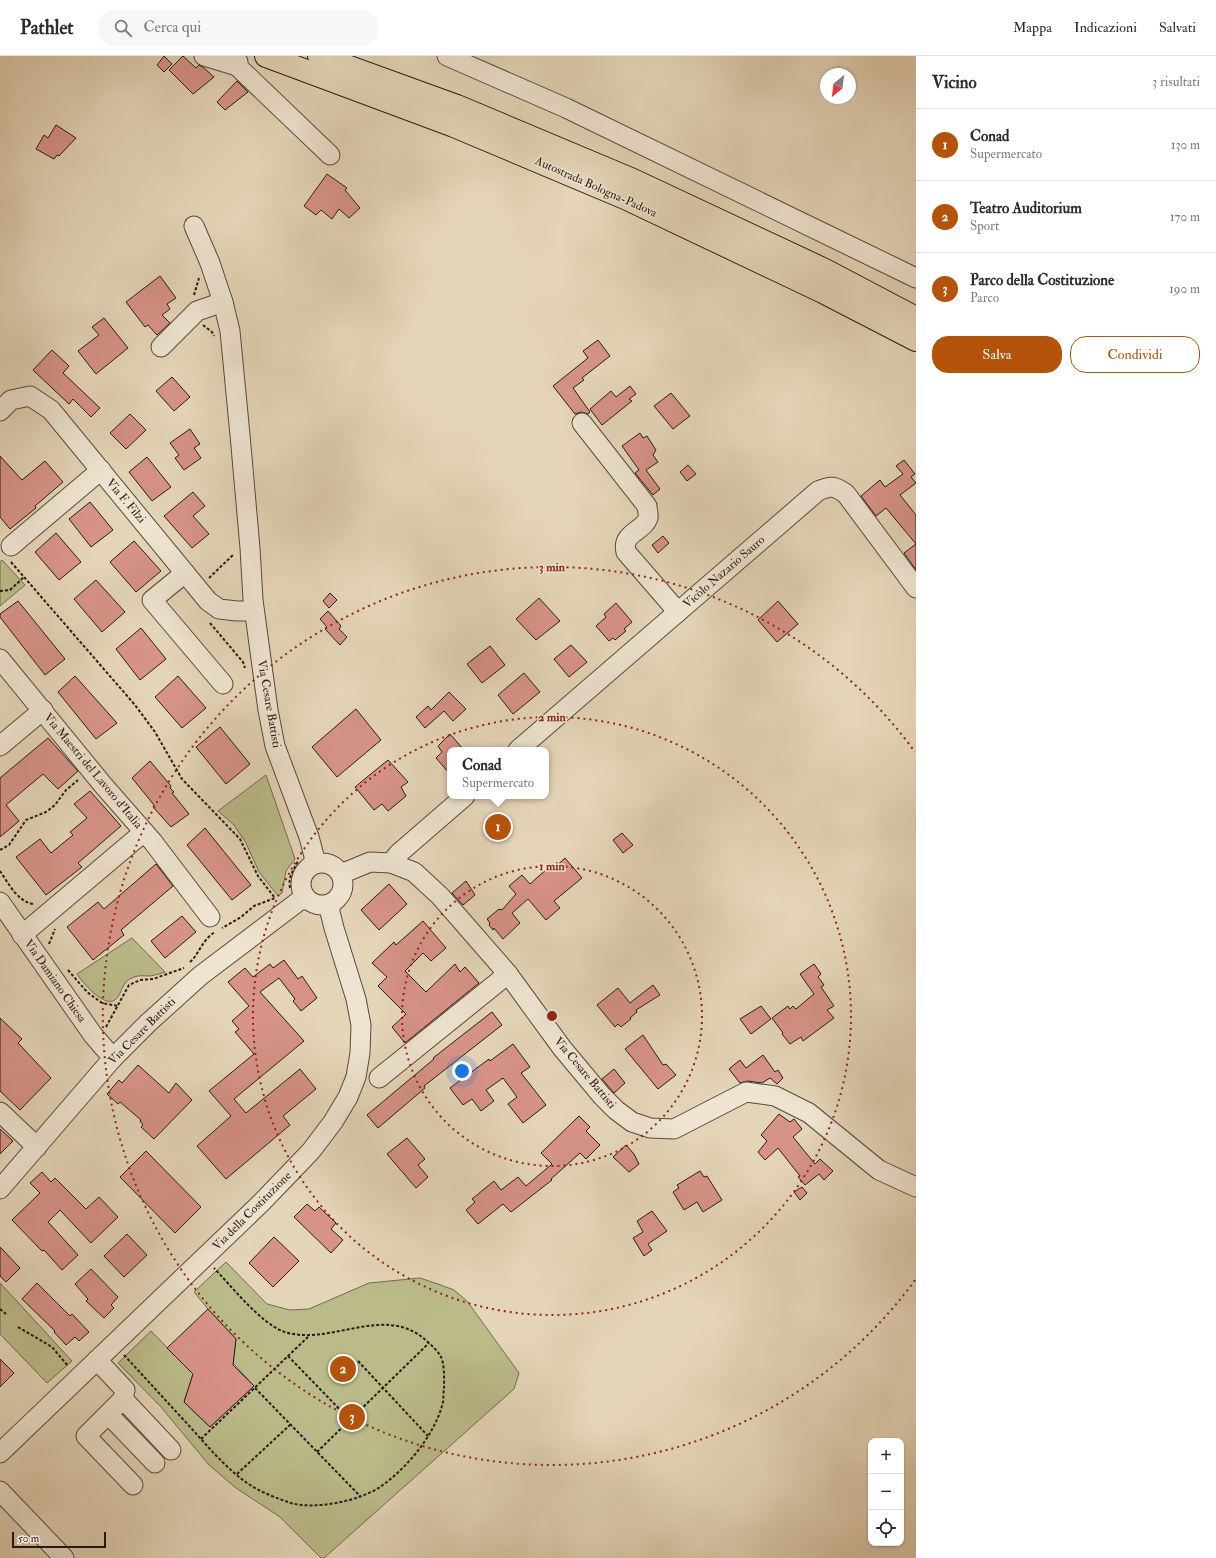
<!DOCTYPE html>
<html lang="it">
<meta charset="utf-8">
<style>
:root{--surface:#fff;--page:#f7f7f7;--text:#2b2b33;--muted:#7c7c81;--line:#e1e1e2;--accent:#b45309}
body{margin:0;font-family:"IM FELL Double Pica",serif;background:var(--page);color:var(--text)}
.controls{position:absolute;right:12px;bottom:12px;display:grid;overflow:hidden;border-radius:8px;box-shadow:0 1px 3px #0004}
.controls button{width:36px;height:36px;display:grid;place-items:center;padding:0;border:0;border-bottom:1px solid var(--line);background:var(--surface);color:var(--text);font:20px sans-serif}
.compass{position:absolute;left:820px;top:12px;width:36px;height:36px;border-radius:50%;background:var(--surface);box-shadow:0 1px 3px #0004;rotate:209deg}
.scale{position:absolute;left:12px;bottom:10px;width:94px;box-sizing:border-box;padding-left:4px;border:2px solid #281b13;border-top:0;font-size:11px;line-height:14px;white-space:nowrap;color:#281b13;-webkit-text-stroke:3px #eee4d1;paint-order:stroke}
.you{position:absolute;left:462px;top:1015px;width:14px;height:14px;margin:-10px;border:3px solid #fff;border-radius:50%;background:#1a73e8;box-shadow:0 0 0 6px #1a73e833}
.badge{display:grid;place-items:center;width:26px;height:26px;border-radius:50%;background:var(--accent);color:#fff;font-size:13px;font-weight:700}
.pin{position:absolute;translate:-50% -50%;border:2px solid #fff;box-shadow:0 1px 4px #0006}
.popup{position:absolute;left:447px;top:691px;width:102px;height:52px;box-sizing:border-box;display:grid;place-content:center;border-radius:8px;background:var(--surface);filter:drop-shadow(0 1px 3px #0005);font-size:13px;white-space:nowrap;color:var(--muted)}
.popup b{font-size:15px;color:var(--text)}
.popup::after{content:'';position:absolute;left:50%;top:100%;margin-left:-8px;border:8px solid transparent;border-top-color:var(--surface)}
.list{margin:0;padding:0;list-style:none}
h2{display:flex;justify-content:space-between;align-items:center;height:52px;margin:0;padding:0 16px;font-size:17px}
h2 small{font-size:13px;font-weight:400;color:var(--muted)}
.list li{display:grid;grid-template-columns:26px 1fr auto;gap:12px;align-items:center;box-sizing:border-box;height:72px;padding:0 16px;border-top:1px solid var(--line)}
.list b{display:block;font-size:15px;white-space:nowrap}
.list p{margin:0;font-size:13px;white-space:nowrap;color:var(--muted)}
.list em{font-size:13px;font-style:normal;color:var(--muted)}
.actions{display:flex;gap:8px;padding:12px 16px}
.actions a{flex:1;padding:9px 0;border:1px solid var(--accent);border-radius:16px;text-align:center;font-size:14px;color:var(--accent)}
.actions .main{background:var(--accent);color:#fff}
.icon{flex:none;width:22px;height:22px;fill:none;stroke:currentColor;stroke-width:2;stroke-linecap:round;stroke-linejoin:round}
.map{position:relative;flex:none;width:916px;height:1502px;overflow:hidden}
header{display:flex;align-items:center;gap:24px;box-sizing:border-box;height:56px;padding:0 20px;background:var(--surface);border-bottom:1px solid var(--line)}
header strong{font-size:19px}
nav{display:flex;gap:22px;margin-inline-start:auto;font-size:14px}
.search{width:280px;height:36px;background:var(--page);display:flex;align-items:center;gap:10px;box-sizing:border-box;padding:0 14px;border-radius:16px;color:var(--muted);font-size:15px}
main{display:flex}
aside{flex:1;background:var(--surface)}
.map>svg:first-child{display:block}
.green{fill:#bbbb8a;stroke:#726b4e}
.building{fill:#d79388;stroke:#281b13}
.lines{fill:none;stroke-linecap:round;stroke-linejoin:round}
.minor-casing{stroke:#574a3c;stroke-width:21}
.highway-casing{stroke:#281b13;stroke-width:24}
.path{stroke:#281b13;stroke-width:2;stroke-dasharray:3 2;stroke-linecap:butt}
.minor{stroke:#eee4d1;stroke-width:19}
.highway{stroke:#e5d5b8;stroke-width:22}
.ring{fill:none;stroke:#8f2418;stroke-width:2;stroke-dasharray:2 4}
.labels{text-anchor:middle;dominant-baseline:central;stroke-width:3;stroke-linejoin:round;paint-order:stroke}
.street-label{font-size:12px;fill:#281b13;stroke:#eee4d1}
.centre{fill:#8f2418;stroke:#eee4d1;stroke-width:2}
.ring-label{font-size:12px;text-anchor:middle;font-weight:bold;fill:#8f2418;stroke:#eee4d1;stroke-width:3;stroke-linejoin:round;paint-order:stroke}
</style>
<header>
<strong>Pathlet</strong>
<div class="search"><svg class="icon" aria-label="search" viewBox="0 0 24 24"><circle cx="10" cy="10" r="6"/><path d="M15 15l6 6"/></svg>Cerca qui</div>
<nav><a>Mappa</a><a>Indicazioni</a><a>Salvati</a></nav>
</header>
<main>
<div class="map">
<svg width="916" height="1502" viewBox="0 0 916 1502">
<rect width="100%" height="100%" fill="#e5d5b8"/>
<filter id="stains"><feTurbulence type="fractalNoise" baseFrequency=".005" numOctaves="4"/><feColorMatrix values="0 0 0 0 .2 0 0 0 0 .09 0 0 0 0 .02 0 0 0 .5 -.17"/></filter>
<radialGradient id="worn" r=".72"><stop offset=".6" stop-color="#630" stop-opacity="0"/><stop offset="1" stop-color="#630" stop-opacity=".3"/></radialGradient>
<!-- green -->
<g class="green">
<polygon points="2,504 25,529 0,550 0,506"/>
<polygon points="266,719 295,803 286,815 282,837 278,840 259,816 246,787 234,769 218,755"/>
<path d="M132,882L165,916C160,918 155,919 150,920C145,920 139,919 134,921C120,926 123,938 115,944C104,952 82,926 77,918Z"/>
<polygon points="226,1206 267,1248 290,1254 309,1253 369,1227 420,1222 438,1228 454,1234 467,1245 519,1317 514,1333 324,1502 321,1502 280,1461 236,1432 209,1409 161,1351 118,1307 151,1275 193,1318 184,1346 210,1371 254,1330 233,1307 236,1283 208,1253 194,1236"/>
<polygon points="0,1227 72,1305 47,1327 0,1278"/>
</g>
<!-- building -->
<g class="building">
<polygon points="164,0 172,8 164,16 157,9"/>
<polygon points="183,0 196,12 199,9 204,12 214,21 193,38 169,14"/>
<polygon points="237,25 248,36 225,54 217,46"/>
<polygon points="56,69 76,82 59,100 57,99 54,103 36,93 44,79 48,82"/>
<polygon points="327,118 347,132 345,134 360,152 349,162 339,153 332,163 321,154 316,159 304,150"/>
<polygon points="160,220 176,242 167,248 170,253 162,259 170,267 157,279 148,269 145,271 126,246"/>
<polygon points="104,262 128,292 96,318 78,295 99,279 92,271"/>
<polygon points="598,284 610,300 582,322 584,324 573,332 590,356 588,358 581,356 575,358 553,330 588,302 583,295"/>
<polygon points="52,294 69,310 63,317 100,352 91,361 73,343 69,348 33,314"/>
<polygon points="172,321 190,341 174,355 156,335"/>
<polygon points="630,330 636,338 629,343 632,345 602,369 590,353 611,335 616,341"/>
<polygon points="671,337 690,360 673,373 654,350"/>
<polygon points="130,358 146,374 126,393 110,377"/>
<polygon points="190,373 200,388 194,392 201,402 184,414 175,402 179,399 170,387"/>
<polygon points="640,377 643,382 647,380 656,394 653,399 658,406 646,414 660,433 653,439 635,417 639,414 622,390"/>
<polygon points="0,400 22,424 45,405 63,426 35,450 36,452 10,473 0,461"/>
<polygon points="147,401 171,431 152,445 129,416"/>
<polygon points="904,404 915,418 911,421 916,427 900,439 916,459 916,514 904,497 916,488 886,452 876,460 861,440 880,424 885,431 903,418 896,410"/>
<polygon points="688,409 696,418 687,425 680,416"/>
<polygon points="193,436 205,450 193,460 209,478 192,492 164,460"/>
<polygon points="90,446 113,474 91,491 69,463"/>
<polygon points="56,477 81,506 59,524 35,496"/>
<polygon points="663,480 669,487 658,497 652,489"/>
<polygon points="134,485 161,515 136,536 110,506"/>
<polygon points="96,524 125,556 102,576 74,543"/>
<polygon points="330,537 337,544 329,552 323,545"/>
<polygon points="539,542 560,565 536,584 516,563"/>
<polygon points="18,545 65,603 45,619 0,561 0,558"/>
<polygon points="778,545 798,568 777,586 758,564"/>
<polygon points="616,547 632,566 624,573 626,575 615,584 613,582 609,585 596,570 606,561 604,558"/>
<polygon points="328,555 341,570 339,573 347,581 340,589 325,573 327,571 320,563"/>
<polygon points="141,572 166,603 140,624 116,593"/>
<polygon points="571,589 587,606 569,621 554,603"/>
<polygon points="490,590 505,609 482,627 467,608"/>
<polygon points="524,617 540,636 513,658 498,639"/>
<polygon points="75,620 117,667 96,683 58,636"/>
<polygon points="178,620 206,652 182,672 155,641"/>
<polygon points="449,636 466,653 453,665 444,655 425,672 416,661 428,650 431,654"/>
<polygon points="356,653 381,684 337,721 312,691"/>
<polygon points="220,671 250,708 226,728 196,691"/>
<polygon points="450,678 464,694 450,694 450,718 436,702 442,696 438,690"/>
<polygon points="48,682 78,715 58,733 43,718 6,749 19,765 0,781 0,722"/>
<polygon points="388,704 408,726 401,731 406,740 388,755 382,748 374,754 355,731"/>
<polygon points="150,705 171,730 170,732 174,736 172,737 189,758 171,771 153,751 154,749 132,722"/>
<polygon points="90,735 121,770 78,807 82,811 46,839 16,801 40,783 51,797 73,779 70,776 87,762 74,748"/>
<polygon points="205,772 251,829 232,844 187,789"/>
<polygon points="622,777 633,789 623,797 613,784"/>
<polygon points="565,802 582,822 554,845 560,852 546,864 528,843 512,857 520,867 503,883 494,872 493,874 489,869 490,867 487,863 499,853 502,854 516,838 509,830 522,819 530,828 549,811 552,814"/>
<polygon points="156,808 173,830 121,874 124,879 93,904 67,871 98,846 104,853"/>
<polygon points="466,825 475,839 463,849 452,837"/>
<polygon points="389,828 407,848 379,874 361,854"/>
<polygon points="182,860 196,876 165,902 151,885"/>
<polygon points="423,865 446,892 431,905 423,897 405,915 426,936 455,908 460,916 465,911 479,927 405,987 392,971 406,958 378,930 387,921 372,907 394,886 396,889"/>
<polygon points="284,904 298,923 302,920 317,942 301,955 293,945 295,943 279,922 260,936 304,985 234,1043 246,1057 300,1013 316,1033 283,1060 290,1069 226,1123 197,1090 231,1060 209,1035 254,998 235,976 239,973 232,965 249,950 228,926 245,912 253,921 270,908 273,912"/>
<polygon points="814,908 821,918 818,921 824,929 821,931 834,950 827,954 834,962 803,985 801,981 790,988 782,978 783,977 772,962 788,950 790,953 793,950 796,953 814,938 800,918"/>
<polygon points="653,929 660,939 636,954 637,956 630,962 631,963 621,971 618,968 615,971 597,949 618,932 630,947"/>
<polygon points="761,950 771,963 751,978 740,963"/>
<polygon points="492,956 502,969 424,1030 425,1032 378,1072 367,1059 434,1003 433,1002"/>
<polygon points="0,962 22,983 18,987 51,1022 20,1054 0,1035"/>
<polygon points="643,979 663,1009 666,1008 676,1019 658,1033 625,993"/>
<polygon points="513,988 530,1011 521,1017 546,1049 523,1067 508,1048 517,1041 503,1022 486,1034 494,1045 481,1055 472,1043 463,1049 450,1032 489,1003 490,1005"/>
<polygon points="763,999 775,1016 778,1014 783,1022 777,1028 770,1022 762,1027 748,1025 740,1027 729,1013 740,1004 746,1012"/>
<polygon points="138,1009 169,1037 176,1027 192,1044 154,1083 141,1071 143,1069 140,1065 141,1064 120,1046 118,1048 107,1038 119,1024 122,1027"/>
<polygon points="614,1013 625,1027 614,1037 602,1023"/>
<polygon points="779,1058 790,1066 794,1063 802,1073 793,1081 815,1108 820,1103 833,1115 824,1124 819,1118 805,1129 798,1121 800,1120 778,1092 765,1104 758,1096 767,1085 761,1079"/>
<polygon points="579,1060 590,1071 586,1075 600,1089 586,1103 580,1097 551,1123 552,1124 511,1156 503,1148 478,1168 466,1154 475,1146 472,1143 494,1125 501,1134 518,1121 526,1130 552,1108 541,1097"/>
<polygon points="0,1073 13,1085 0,1098"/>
<polygon points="407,1082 425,1103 418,1109 428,1121 416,1132 387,1098"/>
<polygon points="626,1089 634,1098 639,1108 629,1116 613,1101"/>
<polygon points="146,1095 201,1151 175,1177 120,1121"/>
<polygon points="700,1115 704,1121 707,1120 722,1144 703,1156 697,1146 684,1154 673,1136 679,1132 677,1129"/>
<polygon points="42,1116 51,1126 55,1122 86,1153 99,1141 118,1161 91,1187 60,1154 48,1166 78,1199 62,1214 44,1194 42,1195 12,1164 40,1137 30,1127"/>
<polygon points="802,1131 807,1137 800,1144 794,1136"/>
<polygon points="307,1148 315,1155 319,1151 336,1167 331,1173 343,1184 331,1197 294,1161"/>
<polygon points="652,1155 667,1175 648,1188 652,1194 644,1200 633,1182 643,1176 637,1165"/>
<polygon points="127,1178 147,1199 124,1221 104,1200"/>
<polygon points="274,1181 299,1205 273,1231 249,1207"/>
<polygon points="0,1191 20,1212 6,1226 0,1220"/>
<polygon points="91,1213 118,1241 111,1249 114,1252 104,1262 86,1245 88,1243 75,1228"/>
<polygon points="37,1227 70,1260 72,1258 89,1276 79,1285 75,1281 66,1289 54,1276 55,1275 22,1243"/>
<polygon points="208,1253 236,1283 233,1309 254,1330 210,1371 184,1346 193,1318 167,1292"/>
<polygon points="0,1303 14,1317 0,1331"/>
</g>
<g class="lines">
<!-- minor casing -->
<g class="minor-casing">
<g id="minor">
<polyline points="204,0 237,10"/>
<polyline points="447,0 566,52 916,222"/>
<polyline points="238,6 237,10 330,99"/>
<polyline points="194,170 210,207 223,246 230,275 240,379 250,492 253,544 268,654 275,690 309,781 314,800 314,808"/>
<polyline points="161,291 197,255 223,246"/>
<polyline points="0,355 11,344 30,340 51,354 208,545 219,553 237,555 254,555"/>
<path d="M582,367L647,450C647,453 649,459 648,462C644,475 621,477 626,496L678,556"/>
<polyline points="11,490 101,414"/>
<polyline points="185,517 152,544 223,628"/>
<polyline points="0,603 103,729 153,786 210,861"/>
<polyline points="0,690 43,654"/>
<path d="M518,694L818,435C831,429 835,430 846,438L916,532"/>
<circle cx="322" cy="828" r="21"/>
<polyline points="391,807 398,798 465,740"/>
<polyline points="341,818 370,806 391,807 414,816 440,840 508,918 562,992 602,1040 616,1054 632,1066 650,1072 674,1073 746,1036 775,1040 809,1057 879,1114 916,1131"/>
<polyline points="0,846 93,979 113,1002"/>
<polyline points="22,879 144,776"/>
<polyline points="379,1022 508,918"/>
<polyline points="0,1056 37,1091"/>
<polyline points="0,1133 113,1002 148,967 200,920 299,845 307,843"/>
<polyline points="97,1304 125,1334 123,1343 86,1380 133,1429"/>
<polyline points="123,1343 171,1394"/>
<polyline points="108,1358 155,1407"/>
<polyline points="0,1397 261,1147 311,1095 333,1066 348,1041 356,1021 360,997 361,969 356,943 334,872 330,856 330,848"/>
<polyline points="0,1435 64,1502"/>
</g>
</g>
<!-- highway casing -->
<g class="highway-casing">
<g id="highway">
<polyline points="266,0 454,70 625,142 823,236 916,284"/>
<polyline points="319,0 457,50 633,124 825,214 916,262"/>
</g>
</g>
<!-- path -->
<g class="path">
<polyline points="194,239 199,222"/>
<polyline points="203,269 212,276 214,280"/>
<polyline points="11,506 135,649 155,676 182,723 240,783 258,820 275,842 254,850 241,861 222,872"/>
<polyline points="209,522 234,498"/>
<polyline points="0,535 10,534 24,521"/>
<polyline points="210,567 243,606 245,612"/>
<polyline points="0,794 9,789 26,764 46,756 55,749 66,734 78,724"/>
<path d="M0,815C9,828 17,845 33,848"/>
<path d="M290,832C288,821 293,815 298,805"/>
<polyline points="49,888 55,873"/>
<path d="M190,906C200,897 201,885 215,876"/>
<polyline points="68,914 87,936 102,947 118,950"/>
<polyline points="106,971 129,929 140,924 153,923 184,912"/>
<polyline points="0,1253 6,1258"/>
<polyline points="18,1271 52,1291 68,1310"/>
<path d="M124,1299C147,1324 169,1348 192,1373C209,1392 226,1412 247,1427C260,1436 276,1442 291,1447C315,1454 359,1445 380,1431C406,1413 433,1381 442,1350C444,1345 443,1338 444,1332C444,1323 445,1307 440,1299C435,1292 428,1286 422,1281C380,1249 327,1292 282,1275C259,1265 232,1231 214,1212"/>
<polyline points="288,1300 350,1364"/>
<polyline points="358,1305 428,1380"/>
<polyline points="255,1332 360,1440"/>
<polyline points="201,1383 309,1280"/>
<polyline points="317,1396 429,1287"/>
<polyline points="237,1418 291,1368"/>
</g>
<!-- minor -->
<use href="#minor" class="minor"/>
<!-- highway -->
<use href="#highway" class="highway"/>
</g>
<!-- distance rings -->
<g class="ring">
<circle cx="552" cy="960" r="150"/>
<circle cx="552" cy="960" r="299"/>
<path d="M915 1224A449 449 0 1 1 915 696"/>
</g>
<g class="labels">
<!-- street labels -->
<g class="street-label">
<text transform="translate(596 131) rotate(24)">Autostrada Bologna-Padova</text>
<text transform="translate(126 445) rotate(50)">Via F. Filzi</text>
<text transform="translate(724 516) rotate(-41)">Vicolo Nazario Sauro</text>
<text transform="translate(269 648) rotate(80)">Via Cesare Battisti</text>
<text transform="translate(93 715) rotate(50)">Via Maestri del Lavoro d'Italia</text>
<text transform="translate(55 925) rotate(55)">Via Damiano Chiesa</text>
<text transform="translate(142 975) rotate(-45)">Via Cesare Battisti</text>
<text transform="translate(585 1017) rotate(50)">Via Cesare Battisti</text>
<text transform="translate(252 1155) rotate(-45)">Via della Costituzione</text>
</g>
</g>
<circle cx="552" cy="960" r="6" class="centre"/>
<g class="ring-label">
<text x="552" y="515">3 min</text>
<text x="552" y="665">2 min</text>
<text x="552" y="814">1 min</text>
</g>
<rect width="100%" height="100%" filter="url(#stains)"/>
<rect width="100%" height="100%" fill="url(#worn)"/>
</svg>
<div class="controls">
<button>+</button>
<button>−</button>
<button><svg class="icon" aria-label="locate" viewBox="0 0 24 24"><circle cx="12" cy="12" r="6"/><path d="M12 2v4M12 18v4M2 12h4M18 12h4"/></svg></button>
</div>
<svg class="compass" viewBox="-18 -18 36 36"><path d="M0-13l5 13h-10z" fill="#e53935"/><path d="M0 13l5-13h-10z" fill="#7c7c81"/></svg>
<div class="scale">50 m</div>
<div class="you"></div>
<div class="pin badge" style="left:498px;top:771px">1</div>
<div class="popup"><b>Conad</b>Supermercato</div>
<div class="pin badge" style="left:343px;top:1313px">2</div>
<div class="pin badge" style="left:352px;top:1361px">3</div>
</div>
<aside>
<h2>Vicino<small>3 risultati</small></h2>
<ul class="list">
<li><span class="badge">1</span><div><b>Conad</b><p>Supermercato</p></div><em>130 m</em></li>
<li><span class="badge">2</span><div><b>Teatro Auditorium</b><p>Sport</p></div><em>170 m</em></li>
<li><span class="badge">3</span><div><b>Parco della Costituzione</b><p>Parco</p></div><em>190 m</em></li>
</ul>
<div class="actions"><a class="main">Salva</a><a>Condividi</a></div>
</aside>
</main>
